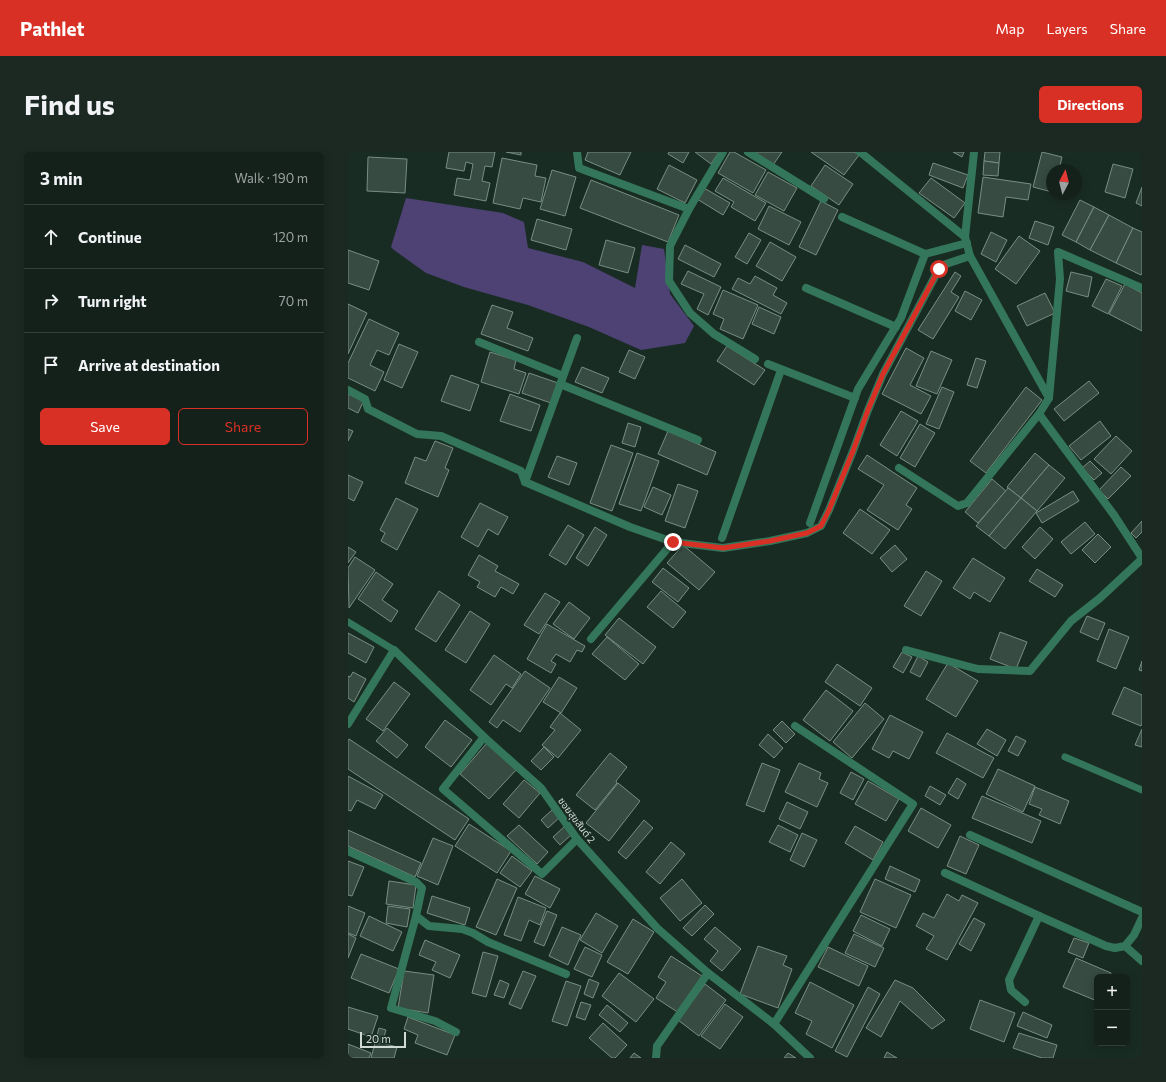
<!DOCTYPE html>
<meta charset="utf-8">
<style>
:root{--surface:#13211a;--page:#1c2923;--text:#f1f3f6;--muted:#9da3a2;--line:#323e39;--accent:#d93025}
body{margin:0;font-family:Commissioner,"Noto Sans Thai",sans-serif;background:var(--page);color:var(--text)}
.controls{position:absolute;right:12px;bottom:12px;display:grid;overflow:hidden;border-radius:6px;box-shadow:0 2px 10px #0003}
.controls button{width:36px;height:36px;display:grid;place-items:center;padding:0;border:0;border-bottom:1px solid var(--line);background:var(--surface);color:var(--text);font:20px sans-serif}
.compass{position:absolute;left:698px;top:12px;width:36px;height:36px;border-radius:50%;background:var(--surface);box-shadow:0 2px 10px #0003;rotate:7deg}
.scale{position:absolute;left:12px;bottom:10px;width:46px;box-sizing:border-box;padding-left:4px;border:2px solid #cfdad4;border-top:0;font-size:11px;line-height:14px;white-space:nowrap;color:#cfdad4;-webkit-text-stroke:3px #192c23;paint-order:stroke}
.stop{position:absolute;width:12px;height:12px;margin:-9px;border:3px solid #d93025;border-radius:50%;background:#fff}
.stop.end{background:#d93025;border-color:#fff;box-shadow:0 1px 4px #0008}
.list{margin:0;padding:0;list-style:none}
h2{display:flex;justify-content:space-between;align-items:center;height:52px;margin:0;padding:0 16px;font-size:17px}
h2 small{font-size:13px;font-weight:400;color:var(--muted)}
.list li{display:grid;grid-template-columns:26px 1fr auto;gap:12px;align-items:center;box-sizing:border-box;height:64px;padding:0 16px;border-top:1px solid var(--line)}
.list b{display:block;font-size:15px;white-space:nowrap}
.list em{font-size:13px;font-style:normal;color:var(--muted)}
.actions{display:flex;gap:8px;padding:12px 16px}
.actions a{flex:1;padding:9px 0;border:1px solid var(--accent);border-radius:6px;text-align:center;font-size:14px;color:var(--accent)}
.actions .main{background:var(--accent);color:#fff}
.icon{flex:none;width:22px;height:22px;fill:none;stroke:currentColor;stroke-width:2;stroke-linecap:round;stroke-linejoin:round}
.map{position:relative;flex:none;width:794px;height:906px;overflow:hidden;border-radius:6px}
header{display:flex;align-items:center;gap:24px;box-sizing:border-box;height:56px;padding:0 20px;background:var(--accent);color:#fff}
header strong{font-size:19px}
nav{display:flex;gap:22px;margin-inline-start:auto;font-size:14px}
.intro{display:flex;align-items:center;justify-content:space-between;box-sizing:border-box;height:96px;padding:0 24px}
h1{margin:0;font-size:28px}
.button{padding:10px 18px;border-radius:6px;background:var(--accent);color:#fff;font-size:14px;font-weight:700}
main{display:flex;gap:24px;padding:0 24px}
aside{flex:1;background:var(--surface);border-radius:6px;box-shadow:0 2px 10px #0003}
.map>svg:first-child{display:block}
.green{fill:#4e4275}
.building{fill:#374b42;stroke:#788e83}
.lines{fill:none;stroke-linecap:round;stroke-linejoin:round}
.service{stroke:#33765b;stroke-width:7}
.minor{stroke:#33765b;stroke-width:8}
.route{stroke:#d93025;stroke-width:5}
.labels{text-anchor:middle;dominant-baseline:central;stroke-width:3.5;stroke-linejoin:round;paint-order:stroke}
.street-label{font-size:10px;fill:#cfdad4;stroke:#192c23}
</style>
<header>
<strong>Pathlet</strong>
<nav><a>Map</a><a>Layers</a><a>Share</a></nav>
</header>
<div class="intro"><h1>Find us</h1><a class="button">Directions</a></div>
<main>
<aside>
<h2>3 min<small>Walk · 190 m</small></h2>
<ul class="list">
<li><svg class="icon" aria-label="ahead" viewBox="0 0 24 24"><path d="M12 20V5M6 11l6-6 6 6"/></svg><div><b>Continue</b></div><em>120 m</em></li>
<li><svg class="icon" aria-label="right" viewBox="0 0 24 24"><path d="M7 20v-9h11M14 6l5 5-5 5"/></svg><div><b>Turn right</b></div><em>70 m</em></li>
<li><svg class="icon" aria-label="arrive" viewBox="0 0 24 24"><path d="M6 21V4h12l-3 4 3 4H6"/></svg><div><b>Arrive at destination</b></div></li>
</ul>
<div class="actions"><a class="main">Save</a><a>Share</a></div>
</aside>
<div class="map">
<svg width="794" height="906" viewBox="0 0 794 906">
<rect width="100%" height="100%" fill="#192c23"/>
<!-- green -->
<polygon class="green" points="58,46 155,61 176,70 180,96 235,110 287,136 294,93 316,97 322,142 346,174 337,191 293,198 241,175 180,153 116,135 78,121 46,98 43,95"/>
<!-- building -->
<g class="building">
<polygon points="101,0 147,0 144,15 137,14 134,29 142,31 138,49 106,43 109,26 122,28 125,12 118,10 116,19 98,16"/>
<polygon points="158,0 173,0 173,3"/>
<polygon points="240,0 283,0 272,23 237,8"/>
<polygon points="321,0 341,0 335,11 320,2"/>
<polygon points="347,0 371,0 363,12"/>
<polygon points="382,0 386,0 418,18 405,41 370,21"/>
<polygon points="407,0 434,0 425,13"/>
<polygon points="463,0 506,0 511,3 496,23"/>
<polygon points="605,0 616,0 614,5"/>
<polygon points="637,0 652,0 651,11 636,9"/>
<polygon points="694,0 714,5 711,18 704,18 704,40 685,35"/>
<polygon points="20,5 59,7 57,41 19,39"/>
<polygon points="154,6 189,13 187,24 198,26 193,50 175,46 172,57 145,51"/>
<polygon points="636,9 651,11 650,24 635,23"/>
<polygon points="585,11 620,23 615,36 581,23"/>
<polygon points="765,12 785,17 777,46 757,40"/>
<polygon points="321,13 349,28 337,51 309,37"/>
<polygon points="477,13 505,32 491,53 463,34"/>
<polygon points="204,18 228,25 217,64 192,57"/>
<polygon points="420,20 449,36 436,59 407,43"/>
<polygon points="635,25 683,32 680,48 658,45 655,65 630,61"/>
<polygon points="375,26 418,51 407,69 383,55 386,50 367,39"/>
<polygon points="583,26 617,51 606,66 571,41"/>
<polygon points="243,28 331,63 320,90 232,56"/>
<polygon points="794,35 794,54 788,51"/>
<polygon points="356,36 382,51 375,63 349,47"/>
<polygon points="732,48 746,55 728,90 714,83"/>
<polygon points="473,49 490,58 468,103 451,95"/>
<polygon points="421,54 453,70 441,93 410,77"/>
<polygon points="746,55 761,63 742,98 728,90"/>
<polygon points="761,63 785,76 768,111 742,98"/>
<polygon points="189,67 224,77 218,98 183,88"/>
<polygon points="687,69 706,75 700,93 681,86"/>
<polygon points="785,76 794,80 794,121 793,123 768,111"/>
<polygon points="643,80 659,88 648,110 633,102"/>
<polygon points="401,81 413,88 399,112 387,105"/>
<polygon points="671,84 692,99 668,132 647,117"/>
<polygon points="258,88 287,96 280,121 251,113"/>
<polygon points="422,90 448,105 434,129 408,114"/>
<polygon points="337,93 373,112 366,125 330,107"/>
<polygon points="0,98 31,109 21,138 0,131"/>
<polygon points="340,119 373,135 360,163 349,157 356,142 333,132"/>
<polygon points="607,120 613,124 603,140 611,145 585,187 570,178"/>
<polygon points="723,120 744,125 740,145 718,139"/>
<polygon points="407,124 429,136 425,143 439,151 433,162 384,137 390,126 402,132"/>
<polygon points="758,127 774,134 760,162 744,154"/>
<polygon points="777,132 794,141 794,179 761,162"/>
<polygon points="375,138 410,153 395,187 372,177 376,167 365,162"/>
<polygon points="617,139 634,148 623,168 607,159"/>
<polygon points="697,141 707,161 679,174 669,154"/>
<polygon points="0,152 19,161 0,202"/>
<polygon points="144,153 165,160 159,176 185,186 180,199 133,182"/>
<polygon points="411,155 433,165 426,182 404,172"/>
<polygon points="21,167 51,181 41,203 29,198 22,213 36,220 27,239 0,226 0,211"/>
<polygon points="51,192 70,200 54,236 36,228"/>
<polygon points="379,194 417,218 406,233 369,209"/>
<polygon points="558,196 576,206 562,233 583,244 573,262 534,242"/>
<polygon points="281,198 297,205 287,227 271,220"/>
<polygon points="583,199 604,208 589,242 568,234"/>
<polygon points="142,200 168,208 166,217 178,221 171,242 133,230"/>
<polygon points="628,206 638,209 629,236 619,233"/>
<polygon points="234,215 261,226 254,241 227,230"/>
<polygon points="181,221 210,231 203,251 174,241"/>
<polygon points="103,223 131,233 122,259 93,249"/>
<polygon points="741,229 751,241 716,269 706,257"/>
<polygon points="594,235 606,240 591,277 578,272"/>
<polygon points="678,235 694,248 638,321 622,309"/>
<polygon points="0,242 16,248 10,261 0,256"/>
<polygon points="162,242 192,253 183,279 152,269"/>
<polygon points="553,259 570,269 549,304 532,293"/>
<polygon points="752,269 763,284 733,308 721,294"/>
<polygon points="280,271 293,275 287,295 274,291"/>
<polygon points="572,272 587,281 567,315 552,306"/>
<polygon points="0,277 5,279 0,289"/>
<polygon points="320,279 368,300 359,323 310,302"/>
<polygon points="768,284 784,299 763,322 746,307"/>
<polygon points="87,289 105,296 97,316 101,318 90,345 57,331 67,305 78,309"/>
<polygon points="263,293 285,301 264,359 242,351"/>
<polygon points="289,301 311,309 293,359 271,352"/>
<polygon points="687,301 701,313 673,346 659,335"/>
<polygon points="519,303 569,336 558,353 564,357 550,378 519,358 536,333 510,317"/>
<polygon points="209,304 229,311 221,333 200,325"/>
<polygon points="742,309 754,321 746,328 734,316"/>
<polygon points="701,313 717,326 689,359 673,346"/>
<polygon points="773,315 783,324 760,347 751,338"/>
<polygon points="0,323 15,330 6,349 0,346"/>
<polygon points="644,327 658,339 630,371 617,360"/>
<polygon points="330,332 350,339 337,376 317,369"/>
<polygon points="305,335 323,343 314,363 296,355"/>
<polygon points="660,336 673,346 641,384 628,374"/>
<polygon points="725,339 731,349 694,371 688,361"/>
<polygon points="48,346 70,357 49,398 33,389 37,381 32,378"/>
<polygon points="673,346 689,359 657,397 641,384"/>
<polygon points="132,351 160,365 150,383 140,377 130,395 113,385"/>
<polygon points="512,357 542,378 524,402 495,381"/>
<polygon points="794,369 794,380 788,386 783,381"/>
<polygon points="737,370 747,382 723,402 713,390"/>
<polygon points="220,373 236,383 218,413 201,403"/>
<polygon points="247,375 259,383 240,414 228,406"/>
<polygon points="692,375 705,387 687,407 674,395"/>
<polygon points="750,382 763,395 747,411 734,398"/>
<polygon points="335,393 367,420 351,438 319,411"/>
<polygon points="547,393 559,407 544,420 532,406"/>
<polygon points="0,395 8,400 0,411"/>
<polygon points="131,403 150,414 147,419 171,432 165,442 153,435 147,445 129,435 132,430 120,423"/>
<polygon points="7,405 27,418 1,456 0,416"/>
<polygon points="625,406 657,426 642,450 626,440 622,447 605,436"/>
<polygon points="315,416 341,436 330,450 304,430"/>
<polygon points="689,417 715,433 707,445 681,429"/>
<polygon points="578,419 594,429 573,464 556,454"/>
<polygon points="28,420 45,432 34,448 50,459 43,470 10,447"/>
<polygon points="91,439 112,453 88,490 67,477"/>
<polygon points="313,439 338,460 325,476 299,455"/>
<polygon points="197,441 212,450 191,482 176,473"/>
<polygon points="221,450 242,466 226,487 205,472"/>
<polygon points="122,459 142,472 118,511 97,498"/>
<polygon points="739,464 757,471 750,488 732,480"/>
<polygon points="271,466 308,495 295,512 257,483"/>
<polygon points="199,472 237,494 234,500 229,498 222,510 208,502 203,509 208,512 203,521 179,507"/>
<polygon points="761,477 781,485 768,517 749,509"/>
<polygon points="652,480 679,490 668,517 642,507"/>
<polygon points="0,481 26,495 18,511 0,501"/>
<polygon points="259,485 291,512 277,528 244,502"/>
<polygon points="554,500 564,505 555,521 545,515"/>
<polygon points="146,503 173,522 164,536 158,532 143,553 122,538"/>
<polygon points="570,504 580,510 572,525 562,520"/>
<polygon points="794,509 794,519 791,518"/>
<polygon points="600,511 630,529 608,565 578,547"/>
<polygon points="489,512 524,536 512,554 477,530"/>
<polygon points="177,519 202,536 172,580 155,568 149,576 141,570"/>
<polygon points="5,520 18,527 6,550 0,546 0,524 2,525"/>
<polygon points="211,525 229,536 213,561 195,550"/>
<polygon points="46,530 62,542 35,579 18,567"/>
<polygon points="776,535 794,543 794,572 793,574 764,562"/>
<polygon points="478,538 505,559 482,589 455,568"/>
<polygon points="517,551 536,567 504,606 485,590"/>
<polygon points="212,561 233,578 210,606 194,593 207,578 202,575"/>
<polygon points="542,563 575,580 561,607 545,599 541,606 524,597"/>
<polygon points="97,568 124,588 103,615 77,595"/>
<polygon points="434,569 447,582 438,591 425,578"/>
<polygon points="39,576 60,593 49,606 28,589"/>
<polygon points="639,577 658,588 649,604 629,592"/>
<polygon points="794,577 794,595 787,593"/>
<polygon points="599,581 646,606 635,626 588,601"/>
<polygon points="420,582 435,596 426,606 411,593"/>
<polygon points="668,584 678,589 670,604 660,599"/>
<polygon points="1,587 121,667 107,688 0,617 0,589"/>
<polygon points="139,591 169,617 141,647 112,622"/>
<polygon points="196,595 206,605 193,618 183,609"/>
<polygon points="262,601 279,615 268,629 269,631 247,658 228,643"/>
<polygon points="414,611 432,618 416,660 398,653"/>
<polygon points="451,611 473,621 471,627 480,631 469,655 437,640"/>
<polygon points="650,617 687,634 675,660 638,642"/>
<polygon points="503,620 516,627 505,648 492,641"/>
<polygon points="0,624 35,643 27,657 9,648 3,659 0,658"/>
<polygon points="609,626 618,632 610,647 600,641"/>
<polygon points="176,628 192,641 171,666 155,652"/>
<polygon points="520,629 551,647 538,669 507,652"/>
<polygon points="270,631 292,649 261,689 238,671"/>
<polygon points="582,634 598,643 592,653 577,644"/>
<polygon points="687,635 721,649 712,672 691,663 694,657 681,652"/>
<polygon points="634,644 693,669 684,691 624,666"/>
<polygon points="439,650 460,660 452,677 431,667"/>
<polygon points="573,656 603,673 590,696 560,679"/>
<polygon points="204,658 212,665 200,676 193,668"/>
<polygon points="296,668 305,676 278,707 270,700"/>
<polygon points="121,672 163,699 149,721 107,694"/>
<polygon points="171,673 200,700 189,712 159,684"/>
<polygon points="430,673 450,683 442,700 421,690"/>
<polygon points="217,674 224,682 212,693 205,685"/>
<polygon points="507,674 535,690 525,708 497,691"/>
<polygon points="0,678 73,711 67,725 0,694"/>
<polygon points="454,681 469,688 456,715 442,708"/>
<polygon points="612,684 631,693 618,722 599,714"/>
<polygon points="85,686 105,694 90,733 69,724"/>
<polygon points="323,690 337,702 312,732 298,720"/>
<polygon points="164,704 184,719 172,735 152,721"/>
<polygon points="0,709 16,715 4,744 0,743"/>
<polygon points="542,714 572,728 567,740 537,727"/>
<polygon points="187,724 212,737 202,756 177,742"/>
<polygon points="149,727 169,736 148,783 128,775"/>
<polygon points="334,727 354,751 332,769 312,746"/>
<polygon points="527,727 563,743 548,776 512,760"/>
<polygon points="41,729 68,733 65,756 38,752"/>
<polygon points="599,742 611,749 614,743 630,751 599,808 578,797 586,784 568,774 575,761 586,766"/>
<polygon points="84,744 122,756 117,773 79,761"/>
<polygon points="170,745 198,756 192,773 181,768 173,789 156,783"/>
<polygon points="357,753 366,762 344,784 335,776"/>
<polygon points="0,754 17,761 8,784 0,781"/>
<polygon points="40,754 62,757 59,775 38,771"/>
<polygon points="199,759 209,763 196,794 186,790"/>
<polygon points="248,761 270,774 254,801 232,788"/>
<polygon points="513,763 542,777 534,794 505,779"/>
<polygon points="21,764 54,780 45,799 12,784"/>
<polygon points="626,766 637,772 623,799 611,792"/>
<polygon points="285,767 306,780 280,822 259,810"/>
<polygon points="214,775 233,783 220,813 201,804"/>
<polygon points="367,775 393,797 374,819 362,809 370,799 356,787"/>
<polygon points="0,782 8,786 0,806"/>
<polygon points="506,782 536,796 527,815 497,801"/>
<polygon points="726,786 741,791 735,806 720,800"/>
<polygon points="77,788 112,803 102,826 84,818 88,810 71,803"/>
<polygon points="410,794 439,804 435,813 444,817 430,856 392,842"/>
<polygon points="237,795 254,803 244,825 226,817"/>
<polygon points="480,795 520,814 511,834 470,815"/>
<polygon points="135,800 150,804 138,845 124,841"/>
<polygon points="13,802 51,817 41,841 3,826"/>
<polygon points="323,804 354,824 331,861 308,846 318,830 310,825"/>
<polygon points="728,806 763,821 762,825 749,825 749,849 715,835"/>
<polygon points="56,819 86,823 80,861 50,856"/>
<polygon points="175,819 188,824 173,857 161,852"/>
<polygon points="271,821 306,847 288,870 254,844"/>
<polygon points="241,827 251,831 245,846 236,842"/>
<polygon points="152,828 161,832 156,846 146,843"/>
<polygon points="547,828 565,836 597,868 584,877 552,849 533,885 518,876"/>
<polygon points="218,829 233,834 219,874 204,869"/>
<polygon points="462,830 506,853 484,896 458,882 464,869 447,861"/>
<polygon points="357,832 378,848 351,884 330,868"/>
<polygon points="520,835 532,842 499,905 487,899"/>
<polygon points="632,848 667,861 656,890 622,877"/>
<polygon points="233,850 243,853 237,868 228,865"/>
<polygon points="377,852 395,865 372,897 353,884"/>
<polygon points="259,853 280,871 272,880 251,863"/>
<polygon points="0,855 30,864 23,885 0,877"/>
<polygon points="675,860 704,873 699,886 669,874"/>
<polygon points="60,865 107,883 99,903 67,891 70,883 56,877"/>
<polygon points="255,871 279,893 267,906 264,906 241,886"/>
<polygon points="31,876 38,878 34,891 49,895 46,906 23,906"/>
<polygon points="671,881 709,893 705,906 694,906 665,896"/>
<polygon points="0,892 23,901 21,906 0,906"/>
<polygon points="539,900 549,906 536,906"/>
<polygon points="286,901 293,906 282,906"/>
<polygon points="440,901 448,906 436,906"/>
</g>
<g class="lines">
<!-- service -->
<g class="service">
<polyline points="0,470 46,498"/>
<polyline points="717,605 794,638"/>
</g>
<!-- minor -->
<g class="minor">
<polyline points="229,0 231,16 341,57"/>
<polyline points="375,0 341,57 322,94 321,129 342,161 366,182 407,207"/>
<polyline points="400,0 476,47"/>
<polyline points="512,0 617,85"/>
<polyline points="626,0 617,85 622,104 701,246 691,262 766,363 794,406"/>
<polyline points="494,65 577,102"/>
<polyline points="458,136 548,175"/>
<polyline points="131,190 215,224"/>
<polyline points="420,212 507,246"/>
<polyline points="212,232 350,288"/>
<polyline points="0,238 17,247 20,257 69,282 93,284 173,319 177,330 282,375 325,390 375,396 422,389 459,381 473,374 481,358 505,299 520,258 535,222 591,117 598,112 622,104"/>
<polyline points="701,246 712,127 710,100 794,136"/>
<polyline points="551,316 610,354 619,351 691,262"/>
<polyline points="177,330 229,186"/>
<polyline points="462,371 510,237 553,166 577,102 619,91"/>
<polyline points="374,386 433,218"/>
<polyline points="243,487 325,390"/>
<polyline points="558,498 630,517 682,519 723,469 752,446 794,407"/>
<polyline points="0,572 46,498 136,585 193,636 229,687 309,776 360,821 426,872 462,906"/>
<polyline points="136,585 95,637 194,722 229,687"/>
<polyline points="622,683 794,760"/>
<polyline points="0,699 68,730 74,736 68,764 81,774 114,777 125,781 140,790 218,822"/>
<polyline points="597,721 691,764"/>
<polyline points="68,764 43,856 87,869 108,880"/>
<polyline points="777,794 794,809"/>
<polyline points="677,850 663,838 661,828 691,764 758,794 767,796 777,794 786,783 794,766"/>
<polyline points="426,872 565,652 447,574"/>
<polyline points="308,906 309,894 360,821"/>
</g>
</g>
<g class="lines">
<!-- route -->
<polyline class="route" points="325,390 375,396 422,389 459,381 473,374 481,358 505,299 520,258 535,222 591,117"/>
</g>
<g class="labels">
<!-- street labels -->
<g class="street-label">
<text transform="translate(229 668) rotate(53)">ซอยสุขสันต์ 2</text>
</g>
</g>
</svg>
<div class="controls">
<button>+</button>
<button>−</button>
</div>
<svg class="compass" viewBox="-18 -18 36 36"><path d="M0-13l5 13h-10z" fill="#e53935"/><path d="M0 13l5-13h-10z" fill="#9da3a2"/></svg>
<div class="scale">20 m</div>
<div class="stop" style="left:591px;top:117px"></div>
<div class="stop end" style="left:325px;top:390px"></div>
</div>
</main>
